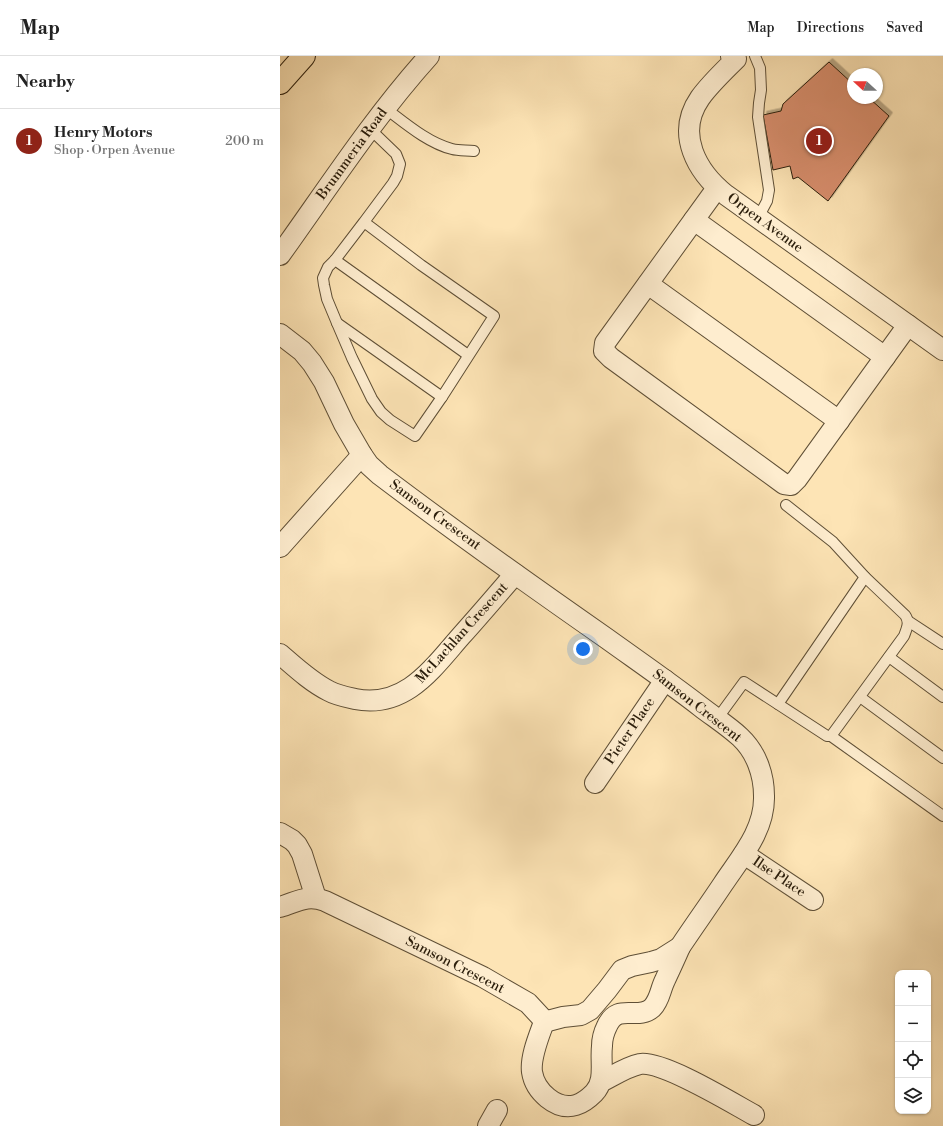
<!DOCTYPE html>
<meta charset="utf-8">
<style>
:root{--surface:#fff;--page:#f6f6f6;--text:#222;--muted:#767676;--line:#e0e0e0;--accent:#8f2418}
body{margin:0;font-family:"Libre Bodoni",serif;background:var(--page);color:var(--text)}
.controls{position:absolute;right:12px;bottom:12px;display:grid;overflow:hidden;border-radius:8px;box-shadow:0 1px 3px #0004}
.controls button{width:36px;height:36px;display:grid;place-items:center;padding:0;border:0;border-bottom:1px solid var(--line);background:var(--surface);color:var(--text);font:20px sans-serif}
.compass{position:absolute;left:567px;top:12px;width:36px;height:36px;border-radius:50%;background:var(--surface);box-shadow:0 1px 3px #0004;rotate:291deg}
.you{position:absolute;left:303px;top:593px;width:14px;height:14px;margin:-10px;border:3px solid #fff;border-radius:50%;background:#1a73e8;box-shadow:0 0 0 6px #1a73e833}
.badge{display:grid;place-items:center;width:26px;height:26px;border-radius:50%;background:var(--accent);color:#fff;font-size:13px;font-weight:700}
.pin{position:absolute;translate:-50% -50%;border:2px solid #fff;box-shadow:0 1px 4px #0006}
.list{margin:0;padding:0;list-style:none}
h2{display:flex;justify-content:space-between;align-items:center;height:52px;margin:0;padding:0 16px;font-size:17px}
h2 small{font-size:13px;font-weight:400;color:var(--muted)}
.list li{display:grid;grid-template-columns:26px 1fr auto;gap:12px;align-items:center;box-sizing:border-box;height:64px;padding:0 16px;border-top:1px solid var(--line)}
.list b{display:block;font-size:15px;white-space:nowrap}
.list p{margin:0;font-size:13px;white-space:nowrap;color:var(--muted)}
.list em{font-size:13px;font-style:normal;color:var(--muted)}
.icon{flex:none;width:22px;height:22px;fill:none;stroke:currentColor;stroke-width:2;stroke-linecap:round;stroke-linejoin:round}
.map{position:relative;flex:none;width:663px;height:1070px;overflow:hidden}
header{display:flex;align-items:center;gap:24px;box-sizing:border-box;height:56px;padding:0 20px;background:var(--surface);border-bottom:1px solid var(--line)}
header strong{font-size:19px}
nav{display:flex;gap:22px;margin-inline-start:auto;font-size:14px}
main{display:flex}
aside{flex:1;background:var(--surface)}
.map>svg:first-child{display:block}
.building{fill:#d78d6c;stroke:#2a1d0b;filter:url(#shadow)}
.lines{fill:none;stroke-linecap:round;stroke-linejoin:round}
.service-casing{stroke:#5f4f36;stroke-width:12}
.minor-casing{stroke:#5f4f36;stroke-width:22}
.motorway-casing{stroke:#2a1d0b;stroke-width:24}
.service{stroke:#feedcf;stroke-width:10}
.minor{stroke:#feedcf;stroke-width:20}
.motorway{stroke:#fde4b5;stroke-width:22}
.labels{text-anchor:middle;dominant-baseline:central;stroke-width:3;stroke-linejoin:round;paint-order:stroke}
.street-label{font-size:14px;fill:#2a1d0b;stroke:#feedcf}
</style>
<header>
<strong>Map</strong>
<nav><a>Map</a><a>Directions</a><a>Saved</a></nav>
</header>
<main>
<aside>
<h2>Nearby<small></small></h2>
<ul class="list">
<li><span class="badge">1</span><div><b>Henry Motors</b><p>Shop · Orpen Avenue</p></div><em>200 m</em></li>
</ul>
</aside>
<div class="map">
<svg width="663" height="1070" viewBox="0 0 663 1070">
<defs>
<filter id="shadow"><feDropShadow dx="3.5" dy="-3.5" stdDeviation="0" flood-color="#0004"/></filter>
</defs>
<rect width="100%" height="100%" fill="#fde4b5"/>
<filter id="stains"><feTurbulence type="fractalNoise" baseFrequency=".005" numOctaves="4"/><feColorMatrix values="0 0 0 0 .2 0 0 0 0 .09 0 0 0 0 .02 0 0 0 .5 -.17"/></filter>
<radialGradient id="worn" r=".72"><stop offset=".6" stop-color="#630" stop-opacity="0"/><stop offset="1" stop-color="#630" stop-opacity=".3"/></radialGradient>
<!-- building -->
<polygon class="building" points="549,6 573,28 573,42 589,42 609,60 548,145 518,121 513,123 510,110 493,114 483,59 501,55 503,48"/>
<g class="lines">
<!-- service casing -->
<g class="service-casing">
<g id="service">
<polyline points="475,0 480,12 481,34 479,47 478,61 489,134 487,145 478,162"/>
<path d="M105,52C125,67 148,87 172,93C179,95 187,94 194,95"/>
<polyline points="84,166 55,204 48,211 43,222 44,229 47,243 57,267 72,302 92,343 101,356 110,364 135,380 162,341 214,260 141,209 84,166 113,127 117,120 120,108 116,98 90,73"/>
<polyline points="55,204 188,299"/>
<polyline points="57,267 162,341"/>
<polyline points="628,565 663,588"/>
<polyline points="609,601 663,641"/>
<polyline points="580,641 663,702"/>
<polyline points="498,648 585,521"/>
<path d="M437,663L464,626L547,680H551L624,580C627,572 630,566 625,559L585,521L553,486L506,449"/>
<polyline points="551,680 663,760"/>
</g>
</g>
<!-- minor casing -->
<g class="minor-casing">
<g id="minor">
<path d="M451,0L456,3C443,16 430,28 420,42C395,78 417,116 446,139L663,294"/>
<polyline points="437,132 325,287 324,295 331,302 504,428 511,429 517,423 628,269"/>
<polyline points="414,164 605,301"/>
<path d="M0,199C48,132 94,61 149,0"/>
<polyline points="368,228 559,365"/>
<path d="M0,278L22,295L32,307L44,326L64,368L82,399L89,409L100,419C174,475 250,529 326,582C358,605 390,627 421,651C434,661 448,670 460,681C476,696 484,718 484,740C485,774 461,801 443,828C429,849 414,870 400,891C395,903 390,913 385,924C380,934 380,944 372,952C357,965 338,946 327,970C324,976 322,984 322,990C320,1006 326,1025 314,1037C309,1042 303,1047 296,1049C276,1055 255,1035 252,1016C250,1001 259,980 264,966"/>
<polyline points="0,491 82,399"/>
<path d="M0,598C15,611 31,626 49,635C56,639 66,641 75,643C125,653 152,613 181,580C199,560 217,539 235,518"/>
<polyline points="315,727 385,624"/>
<polyline points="0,777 12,784 17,789 22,798 36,842"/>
<polyline points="464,798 533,844"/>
<path d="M0,851C17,846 27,838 45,845L203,921L248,947L261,961L264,966"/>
<polyline points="264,966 283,961 301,959 310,954 327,934 342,914 352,910 371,906 381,903 400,891"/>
<path d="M321,1026C333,1020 346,1011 360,1008C382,1004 452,1047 474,1059"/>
<polyline points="208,1070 217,1054"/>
</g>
</g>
<!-- motorway casing -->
<g class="motorway-casing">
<polyline id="motorway" points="0,27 24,0"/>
</g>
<!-- service -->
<use href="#service" class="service"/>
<!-- minor -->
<use href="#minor" class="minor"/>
<!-- motorway -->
<use href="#motorway" class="motorway"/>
</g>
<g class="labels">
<!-- street labels -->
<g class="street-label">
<text transform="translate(72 98) rotate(-54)">Brummeria Road</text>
<text transform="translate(485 167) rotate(36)">Orpen Avenue</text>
<text transform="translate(155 459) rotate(36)">Samson Crescent</text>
<text transform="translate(182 577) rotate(-48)">McLachlan Crescent</text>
<text transform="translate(417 650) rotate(38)">Samson Crescent</text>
<text transform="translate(350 675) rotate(-56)">Pieter Place</text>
<text transform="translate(499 821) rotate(34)">Ilse Place</text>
<text transform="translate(175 909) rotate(27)">Samson Crescent</text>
</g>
</g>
<rect width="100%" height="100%" filter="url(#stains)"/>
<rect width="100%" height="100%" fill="url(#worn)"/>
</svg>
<div class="controls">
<button>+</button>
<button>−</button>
<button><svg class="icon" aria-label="locate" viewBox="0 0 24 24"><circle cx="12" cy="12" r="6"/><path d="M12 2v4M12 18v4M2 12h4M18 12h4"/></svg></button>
<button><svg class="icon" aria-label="layers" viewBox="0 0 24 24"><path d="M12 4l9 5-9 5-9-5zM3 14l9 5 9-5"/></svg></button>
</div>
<svg class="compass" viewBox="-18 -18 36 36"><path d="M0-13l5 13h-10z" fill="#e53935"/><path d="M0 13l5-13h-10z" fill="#767676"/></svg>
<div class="you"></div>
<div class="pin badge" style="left:539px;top:85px">1</div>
</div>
</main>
